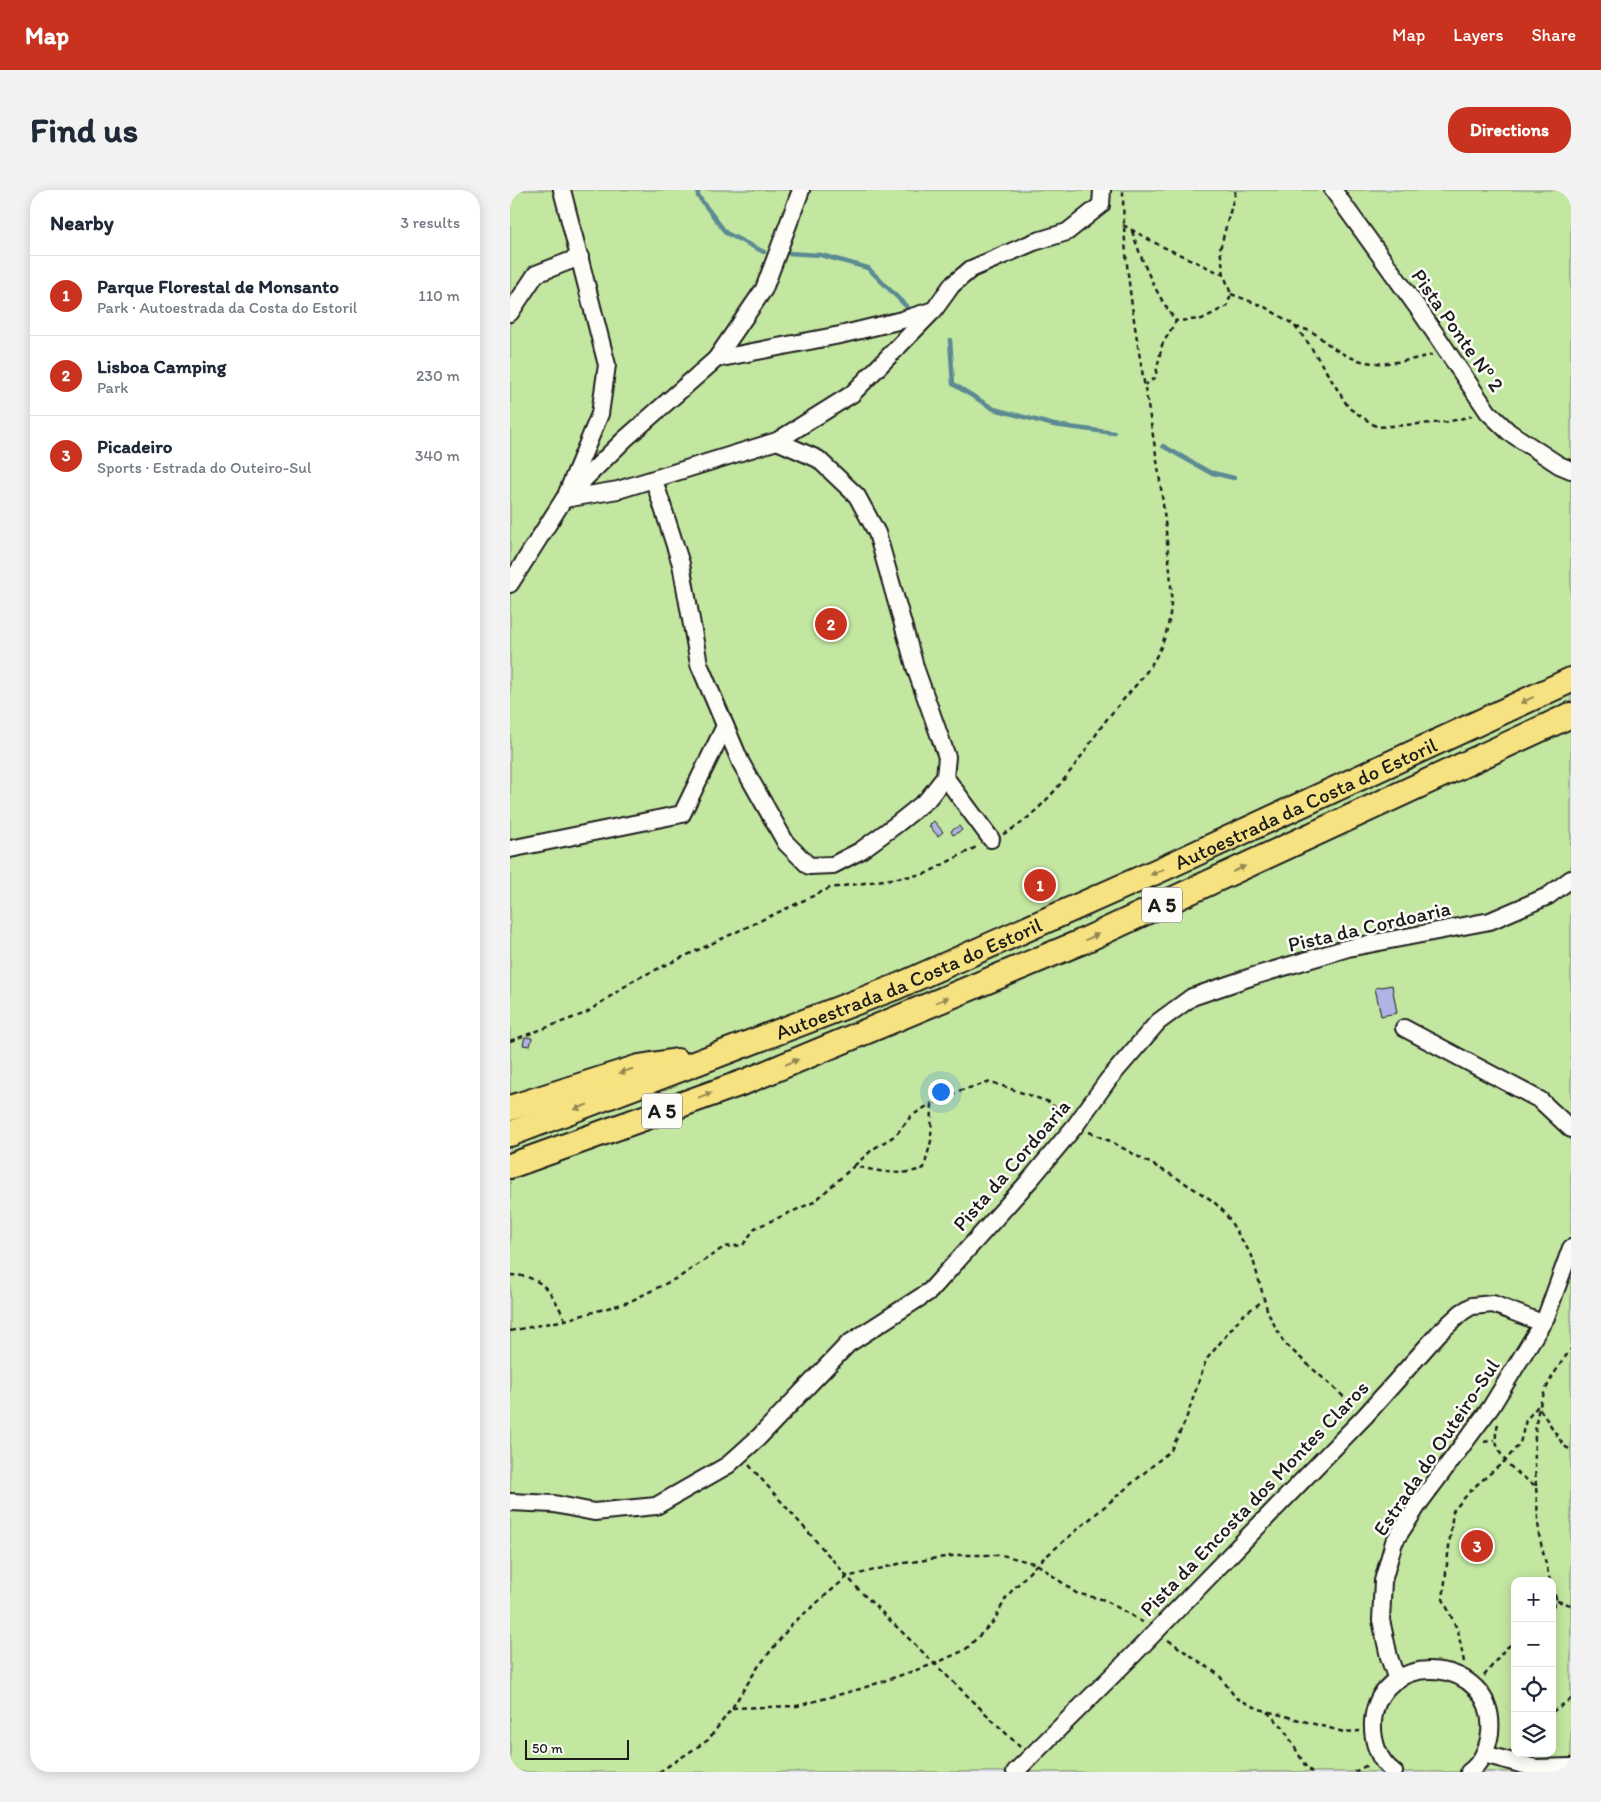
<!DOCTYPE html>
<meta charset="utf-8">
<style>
:root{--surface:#fff;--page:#f2f2f3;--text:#1f2937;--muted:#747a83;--line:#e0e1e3;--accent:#c8321e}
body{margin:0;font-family:Itim,sans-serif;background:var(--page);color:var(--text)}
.controls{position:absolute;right:15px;bottom:15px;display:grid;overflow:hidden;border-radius:10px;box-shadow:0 2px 12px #0003}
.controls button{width:45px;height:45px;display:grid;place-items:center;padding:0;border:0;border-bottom:1px solid var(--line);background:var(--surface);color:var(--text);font:25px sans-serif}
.scale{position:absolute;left:15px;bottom:12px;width:104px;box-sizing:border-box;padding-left:5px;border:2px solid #1c1c1c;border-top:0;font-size:14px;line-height:18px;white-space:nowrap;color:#1c1c1c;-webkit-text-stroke:4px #fdfcf7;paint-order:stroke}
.you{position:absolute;left:430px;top:901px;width:18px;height:18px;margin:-12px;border:4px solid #fff;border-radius:50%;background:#1a73e8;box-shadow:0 0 0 8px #1a73e833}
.badge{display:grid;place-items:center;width:32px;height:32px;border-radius:50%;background:var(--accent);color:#fff;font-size:16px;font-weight:700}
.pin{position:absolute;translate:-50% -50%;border:2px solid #fff;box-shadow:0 1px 5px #0006}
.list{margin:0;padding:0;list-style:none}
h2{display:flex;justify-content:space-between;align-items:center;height:65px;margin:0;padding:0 20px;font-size:21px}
h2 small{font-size:16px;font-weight:400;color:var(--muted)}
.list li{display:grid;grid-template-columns:32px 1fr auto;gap:15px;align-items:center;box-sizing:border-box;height:80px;padding:0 20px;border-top:1px solid var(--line)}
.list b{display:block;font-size:19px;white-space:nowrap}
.list p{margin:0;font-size:16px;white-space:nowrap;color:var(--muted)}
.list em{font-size:16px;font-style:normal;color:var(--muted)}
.icon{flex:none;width:28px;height:28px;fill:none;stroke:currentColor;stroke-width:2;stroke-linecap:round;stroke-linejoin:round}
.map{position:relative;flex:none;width:1061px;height:1582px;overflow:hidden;border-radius:20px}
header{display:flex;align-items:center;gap:30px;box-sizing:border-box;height:70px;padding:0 25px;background:var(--accent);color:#fff}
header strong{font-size:24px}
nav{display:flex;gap:28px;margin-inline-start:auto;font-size:18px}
.intro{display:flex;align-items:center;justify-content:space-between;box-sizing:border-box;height:120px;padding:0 30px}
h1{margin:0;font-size:35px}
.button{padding:12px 22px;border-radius:20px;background:var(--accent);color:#fff;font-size:18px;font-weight:700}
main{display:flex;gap:30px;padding:0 30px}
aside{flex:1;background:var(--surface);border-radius:20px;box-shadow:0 2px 12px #0003}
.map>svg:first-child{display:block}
.green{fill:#c3e7a1;stroke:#70825e;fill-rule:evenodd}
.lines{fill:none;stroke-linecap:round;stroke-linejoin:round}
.stream{stroke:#5b8a93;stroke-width:4.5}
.building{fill:#afb4e5;stroke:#1c1c1c}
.minor-casing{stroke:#1c1c1c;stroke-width:20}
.highway-casing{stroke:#1c1c1c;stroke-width:28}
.path{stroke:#1c1c1c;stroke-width:2.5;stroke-dasharray:5 4;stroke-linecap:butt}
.minor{stroke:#fdfcf7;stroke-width:16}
.highway{stroke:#f7e281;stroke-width:24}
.oneway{fill:#948954}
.labels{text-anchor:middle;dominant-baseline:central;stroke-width:5;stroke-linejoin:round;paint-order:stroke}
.shield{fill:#fdfcf7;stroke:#605f5e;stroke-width:1}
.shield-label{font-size:20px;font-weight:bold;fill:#1c1c1c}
.street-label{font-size:21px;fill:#1c1c1c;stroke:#fdfcf7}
</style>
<header>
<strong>Map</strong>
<nav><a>Map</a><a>Layers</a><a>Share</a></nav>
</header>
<div class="intro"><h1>Find us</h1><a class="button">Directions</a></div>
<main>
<aside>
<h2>Nearby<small>3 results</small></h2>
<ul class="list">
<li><span class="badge">1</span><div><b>Parque Florestal de Monsanto</b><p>Park · Autoestrada da Costa do Estoril</p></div><em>110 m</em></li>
<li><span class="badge">2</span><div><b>Lisboa Camping</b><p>Park</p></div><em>230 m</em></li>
<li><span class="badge">3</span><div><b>Picadeiro</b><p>Sports · Estrada do Outeiro-Sul</p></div><em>340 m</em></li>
</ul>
</aside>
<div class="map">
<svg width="1061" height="1582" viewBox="0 0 1061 1582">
<rect width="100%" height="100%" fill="#e6e6f2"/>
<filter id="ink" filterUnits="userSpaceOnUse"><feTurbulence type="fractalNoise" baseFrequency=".02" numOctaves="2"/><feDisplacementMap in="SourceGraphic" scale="10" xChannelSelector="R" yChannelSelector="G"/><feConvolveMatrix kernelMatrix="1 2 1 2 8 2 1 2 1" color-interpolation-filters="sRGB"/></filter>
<g filter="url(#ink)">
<!-- green -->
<path class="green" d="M0,0H1061V1582H0ZM1005,1391H1042V1563H1005Z"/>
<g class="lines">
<!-- stream -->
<g class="stream">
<polyline points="188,0 188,6 216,43 254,62"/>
<polyline points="277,63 311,65 358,78 399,119"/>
<polyline points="440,150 443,194 484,219 544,235 604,243"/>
<polyline points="653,256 699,282 724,288"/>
</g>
</g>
<!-- building -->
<g class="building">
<polygon points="424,631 433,642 428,646 419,636"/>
<polygon points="449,636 452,640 443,645 441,641"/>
<polygon points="882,795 887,823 871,826 865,798"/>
<polygon points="15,847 22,848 20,856 13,855"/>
</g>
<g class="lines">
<!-- minor casing -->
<g class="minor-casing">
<g id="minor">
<polyline points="52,0 97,175 90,224 57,303"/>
<polyline points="823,0 910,121 978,222 999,242 1049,275 1061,280"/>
<polyline points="0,123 26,84 70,67"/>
<polyline points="206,169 254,99 291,0"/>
<polyline points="144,290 171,374 189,474 231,573 276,653 299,676 323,675 350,661 387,634 417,610 435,587 437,567 406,480 367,343 347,306 308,269 267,251"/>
<polyline points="54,309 108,300 267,251 342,204 423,121"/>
<polyline points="0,394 54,309 115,249 206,169 330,145 392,130 424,120 442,95 461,79 524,52 557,42 591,15 592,0"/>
<polyline points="435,587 481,649"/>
<polyline points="0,659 172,624 215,536"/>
<polyline points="894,838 1030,910 1061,939"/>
<polyline points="0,1312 44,1314 84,1322 146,1316 218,1275 249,1247 338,1154 420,1101 519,991 565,936 598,890 648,832 682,807 744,786 838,758 980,731 1038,706 1061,689"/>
<polyline points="887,1490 879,1467 871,1430 873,1391 884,1352 910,1312 981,1217 1036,1127 1061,1058"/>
<polyline points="974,1564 1025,1578 1061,1577"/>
<polyline points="505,1582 623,1465 855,1226 929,1143 952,1122 962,1116 983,1114 1032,1133"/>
<path d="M884,1582C868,1571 862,1550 863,1531C870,1456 988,1467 980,1543C978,1558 971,1573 959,1582"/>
</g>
</g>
<!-- highway casing -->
<g class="highway-casing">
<g id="highway">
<polyline points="0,918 129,877 167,871"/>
<path id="s1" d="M0,944L386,797L661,675L1061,490"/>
<polyline points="0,976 237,891 571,752 1061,525"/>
</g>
</g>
<!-- path -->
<g class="path">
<polyline points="613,35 649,55 714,85 721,104 717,116 692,129 666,131 652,155 645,188 635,195"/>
<path d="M622,41C633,74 645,103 666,131"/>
<polyline points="714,85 710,59 726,0"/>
<polyline points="721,104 753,116 783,134 799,154 839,218 867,237 937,232 962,226"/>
<path d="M785,137C808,141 807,147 825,159C859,181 885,173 922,165"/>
<path d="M493,644C530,627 567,574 589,540C610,509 642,485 654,449C667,413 659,378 656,341C645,227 613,114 613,0"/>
<polyline points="0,851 76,823 124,790 320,698 415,684 468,656"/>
<polyline points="579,942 600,951 667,988 703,1011 715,1023 742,1066 758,1123 774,1153 844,1216"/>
<polyline points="344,976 363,959 386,945 401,926 422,913"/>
<path d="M0,1085C32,1085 43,1103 55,1130"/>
<path d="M0,1141L55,1130L119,1112L171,1086L214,1057L233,1055L245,1038L304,1012L344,976C368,981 391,987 414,978L421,951L422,913L433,911L448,901L481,892L539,912L554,926"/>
<path d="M988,1234C978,1263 1005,1282 1026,1296L1029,1345L1040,1391"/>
<polyline points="974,1252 984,1250"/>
<polyline points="239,1275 350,1401 510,1557"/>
<path d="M1026,1296C1023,1234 1022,1211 1061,1159"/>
<polyline points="1042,1396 1047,1411"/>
<polyline points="1047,1411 1061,1415"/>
<polyline points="1042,1417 1047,1411"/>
<polyline points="658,1450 709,1485 726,1508 749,1519 834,1542 850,1541"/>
<polyline points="954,1472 948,1441 933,1409 943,1321 963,1298 996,1270 1010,1253 1016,1230 1028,1216 1054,1256 1061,1260"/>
<polyline points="974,1486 995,1459 1005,1452"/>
<polyline points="222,1518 287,1516 350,1499 424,1474 455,1460 484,1431 497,1406 527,1374 661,1260 675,1232 696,1170 732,1126 754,1110"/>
<polyline points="757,1522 773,1537 796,1577 802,1582"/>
<polyline points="1042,1522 1061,1509"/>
<polyline points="149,1582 198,1550 222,1518 248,1477 282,1434 337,1387 388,1374 448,1365 492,1365 527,1374 566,1403 595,1410 634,1433"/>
<polyline points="844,1582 858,1575"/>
</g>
<!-- minor -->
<use href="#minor" class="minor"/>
<!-- highway -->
<use href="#highway" class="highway"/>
</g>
<!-- one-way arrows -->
<defs><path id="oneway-solid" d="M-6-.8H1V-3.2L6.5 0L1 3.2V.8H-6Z" transform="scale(1.25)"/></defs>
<g class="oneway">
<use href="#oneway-solid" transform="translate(1017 510) rotate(155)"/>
<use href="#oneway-solid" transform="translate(729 679) rotate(-25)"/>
<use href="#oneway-solid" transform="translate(647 682) rotate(156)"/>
<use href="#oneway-solid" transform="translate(582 747) rotate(-25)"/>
<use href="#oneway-solid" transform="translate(432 810) rotate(-22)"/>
<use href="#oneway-solid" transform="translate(282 872) rotate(-22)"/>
<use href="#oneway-solid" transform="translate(116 881) rotate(163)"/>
<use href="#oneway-solid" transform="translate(195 905) rotate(-20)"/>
<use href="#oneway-solid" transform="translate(71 917) rotate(159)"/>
</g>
</g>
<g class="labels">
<!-- shield labels -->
<g class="shield">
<rect x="632" y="697.5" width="40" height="35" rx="4"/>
<rect x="132" y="903.5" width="40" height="35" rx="4"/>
</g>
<g class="shield-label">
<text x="652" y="715">A 5</text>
<text x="152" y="921">A 5</text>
</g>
<!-- street labels -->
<g class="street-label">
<text transform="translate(948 140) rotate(55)">Pista Ponte Nº 2</text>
<text stroke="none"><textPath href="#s1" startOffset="862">Autoestrada da Costa do Estoril</textPath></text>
<text transform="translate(859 736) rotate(-13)">Pista da Cordoaria</text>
<text stroke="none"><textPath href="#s1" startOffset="428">Autoestrada da Costa do Estoril</textPath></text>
<text transform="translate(501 975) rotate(-49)">Pista da Cordoaria</text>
<text transform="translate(926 1257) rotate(-56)">Estrada do Outeiro-Sul</text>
<text transform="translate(744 1308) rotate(-46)">Pista da Encosta dos Montes Claros</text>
</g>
</g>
</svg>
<div class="controls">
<button>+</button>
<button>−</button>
<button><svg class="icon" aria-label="locate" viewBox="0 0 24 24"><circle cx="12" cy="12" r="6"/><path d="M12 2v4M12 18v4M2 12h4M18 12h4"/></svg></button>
<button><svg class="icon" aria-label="layers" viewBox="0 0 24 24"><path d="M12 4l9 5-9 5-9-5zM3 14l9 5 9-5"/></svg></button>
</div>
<div class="scale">50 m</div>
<div class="you"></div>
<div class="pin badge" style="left:530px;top:695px">1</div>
<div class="pin badge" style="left:321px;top:434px">2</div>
<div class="pin badge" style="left:967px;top:1356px">3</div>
</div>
</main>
